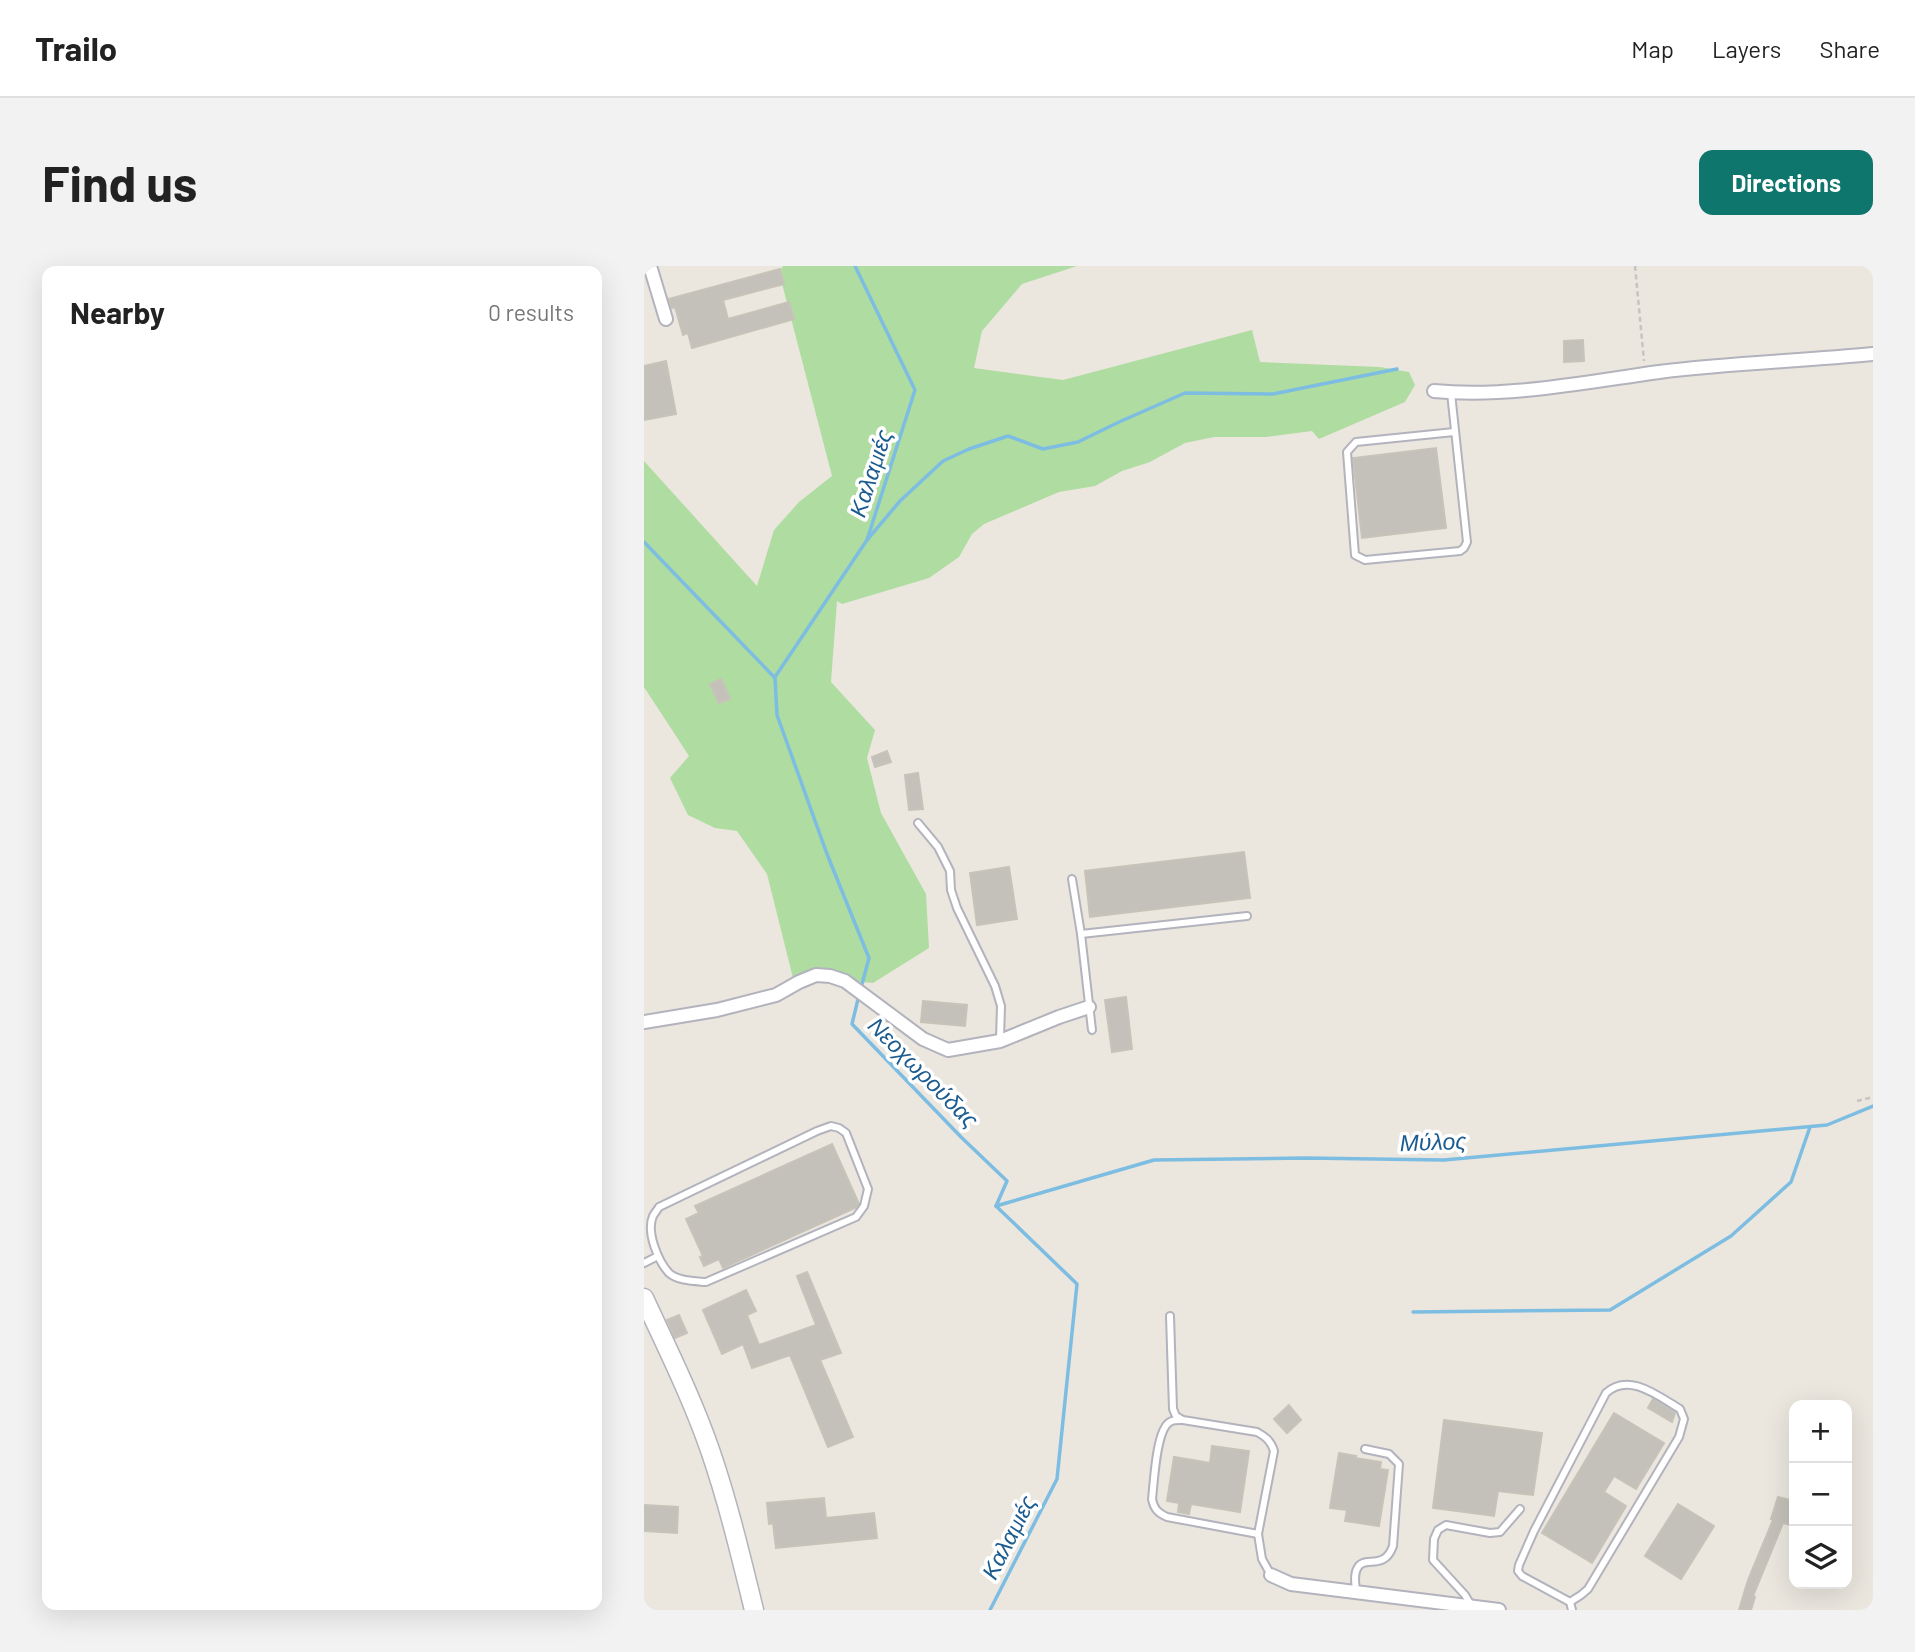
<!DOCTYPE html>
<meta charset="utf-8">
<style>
:root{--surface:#fff;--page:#f2f2f2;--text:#222;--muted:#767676;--line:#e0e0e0;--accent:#0f766e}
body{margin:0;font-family:Barlow,sans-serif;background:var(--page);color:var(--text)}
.controls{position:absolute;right:21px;bottom:21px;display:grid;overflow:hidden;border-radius:14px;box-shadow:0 7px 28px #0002}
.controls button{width:63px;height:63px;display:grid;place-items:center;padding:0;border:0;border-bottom:2px solid var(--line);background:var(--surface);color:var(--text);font:35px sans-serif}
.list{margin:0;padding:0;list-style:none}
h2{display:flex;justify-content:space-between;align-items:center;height:91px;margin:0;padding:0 28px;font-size:30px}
h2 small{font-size:23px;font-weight:400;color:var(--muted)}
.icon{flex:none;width:38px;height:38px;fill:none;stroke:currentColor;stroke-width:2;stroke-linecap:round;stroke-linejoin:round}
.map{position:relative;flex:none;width:1229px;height:1344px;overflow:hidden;border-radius:14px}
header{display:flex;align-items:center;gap:42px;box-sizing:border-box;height:98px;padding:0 35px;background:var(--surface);border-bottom:2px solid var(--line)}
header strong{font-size:33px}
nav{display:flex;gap:38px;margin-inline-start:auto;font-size:24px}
.intro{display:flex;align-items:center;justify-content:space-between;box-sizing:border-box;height:168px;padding:0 42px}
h1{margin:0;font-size:49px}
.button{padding:18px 32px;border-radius:14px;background:var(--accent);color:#fff;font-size:24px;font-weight:700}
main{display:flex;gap:42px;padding:0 42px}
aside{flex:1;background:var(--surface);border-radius:14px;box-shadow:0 7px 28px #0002}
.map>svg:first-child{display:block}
.green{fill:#afdca1}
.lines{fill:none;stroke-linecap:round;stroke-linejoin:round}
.stream{stroke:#7dbde2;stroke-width:3.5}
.building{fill:#c4c1ba;stroke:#c7c3b8;stroke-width:2}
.lane-casing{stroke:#b2b3bd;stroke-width:10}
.street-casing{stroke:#b2b3bd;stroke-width:16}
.secondary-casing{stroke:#b2b3bd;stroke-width:21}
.path{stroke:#c4c4c4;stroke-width:2.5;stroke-dasharray:5 3.5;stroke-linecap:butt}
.lane{stroke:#fff;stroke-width:6}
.street{stroke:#fff;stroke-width:12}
.secondary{stroke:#fff;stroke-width:18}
.labels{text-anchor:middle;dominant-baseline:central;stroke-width:7;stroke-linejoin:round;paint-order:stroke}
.water-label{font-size:23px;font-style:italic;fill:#1b5b8f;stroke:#fff}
</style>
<header>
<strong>Trailo</strong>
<nav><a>Map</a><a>Layers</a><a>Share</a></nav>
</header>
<div class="intro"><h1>Find us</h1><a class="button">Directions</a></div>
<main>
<aside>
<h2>Nearby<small>0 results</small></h2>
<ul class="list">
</ul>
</aside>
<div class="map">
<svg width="1229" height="1344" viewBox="0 0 1229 1344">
<rect width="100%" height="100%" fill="#ebe7df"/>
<!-- green -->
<polygon class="green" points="139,0 433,0 378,18 338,65 330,102 419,114 608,64 616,96 736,101 765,106 771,119 761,136 675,173 668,165 622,171 570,171 541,177 506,196 478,205 451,220 415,226 340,258 328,268 315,291 285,312 198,338 193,335 187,416 231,464 223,492 237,547 282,628 285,682 229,717 207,715 176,704 150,716 123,608 93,565 71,562 44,549 26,512 45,490 0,421 0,195 113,320 130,264 155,236 188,210 135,6"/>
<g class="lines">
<!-- stream -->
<g class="stream">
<polyline points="223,274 256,235 299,195 325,183 364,170 399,183 434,176 475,156 541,127 629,128 753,103"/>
<polyline points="0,276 131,412 133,449 183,588 225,692 217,722"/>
<polyline points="131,411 223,274 271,124 211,0"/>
<polyline points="215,729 208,758 317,871 363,915 352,940 433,1018 413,1213 346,1344"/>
<polyline points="352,940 510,894 661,892 800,894 1183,859 1229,840"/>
<polyline points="769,1046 966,1044 1087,970 1147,916 1166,861"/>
</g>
</g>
<!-- building -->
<g class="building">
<polygon points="136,3 140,18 79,34 84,53 145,36 150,53 48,82 44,67 39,69 31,41 28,42 25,33"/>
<polygon points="939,74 940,95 920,96 920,75"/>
<polygon points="22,95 32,148 0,154 0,100"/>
<polygon points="792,182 802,262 718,272 709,192"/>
<polygon points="77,413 86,433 75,437 66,418"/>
<polygon points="243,485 247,496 231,501 228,491"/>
<polygon points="274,507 279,543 265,544 261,509"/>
<polygon points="600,586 606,632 446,651 441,605"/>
<polygon points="365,601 373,653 333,659 326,607"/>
<polygon points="482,731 488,783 468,786 461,734"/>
<polygon points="279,735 323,739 321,760 277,756"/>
<polygon points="188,878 215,938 211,942 79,1002 75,993 60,1000 56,991 59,990 42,953 55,947 51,940"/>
<polygon points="163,1006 197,1087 176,1094 209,1171 184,1181 146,1089 108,1102 99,1078 78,1088 59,1044 102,1024 112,1045 103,1049 115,1079 172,1059 153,1010"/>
<polygon points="35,1049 43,1067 31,1072 23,1054"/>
<polygon points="1009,1133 1031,1147 1028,1156 1004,1142"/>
<polygon points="645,1139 657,1154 643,1167 630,1153"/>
<polygon points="970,1147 1020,1177 992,1223 970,1210 960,1226 982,1240 948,1297 898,1267"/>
<polygon points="800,1154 898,1167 889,1229 854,1225 850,1250 789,1242"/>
<polygon points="568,1180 605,1185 596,1246 547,1238 545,1248 534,1246 535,1237 523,1235 530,1191 566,1197"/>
<polygon points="695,1187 712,1190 711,1192 737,1196 736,1203 744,1204 735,1260 701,1255 703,1244 686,1242"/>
<polygon points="1134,1231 1150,1235 1150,1249 1147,1259 1139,1257 1109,1330 1111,1331 1107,1344 1095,1344 1104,1314 1129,1254 1127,1253"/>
<polygon points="180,1232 182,1252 230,1247 233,1272 132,1282 129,1257 125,1258 123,1237"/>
<polygon points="1034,1238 1070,1260 1037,1313 1001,1290"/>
<polygon points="0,1239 34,1241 33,1267 0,1265"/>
</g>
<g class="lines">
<!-- lane casing -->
<g class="lane-casing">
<g id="lane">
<polyline points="807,127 823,276 820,282 816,285 721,294 711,289 703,186 712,176 810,166"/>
<polyline points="274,557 294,581 306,605 307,624 313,642 351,720 357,740 356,773"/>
<polyline points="428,613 437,668 448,764"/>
<polyline points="437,668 603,650"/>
<path d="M187,860L195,862L202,867L224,923L220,940L212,951L62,1016C50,1015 34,1015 25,1007C14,995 2,966 9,950C10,948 14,943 15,941L173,865Z"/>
<polyline points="0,997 14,990"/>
<path d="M526,1050L529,1143L532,1150L539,1154L613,1166C622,1171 627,1175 630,1185L614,1268L618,1293L627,1309"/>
<path d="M537,1154C534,1154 528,1154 526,1156C512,1163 510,1217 508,1233C510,1243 514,1247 523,1251L614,1268"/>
<path d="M712,1327C712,1319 709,1310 713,1303C719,1288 740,1306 749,1280L755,1198L745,1188L721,1183"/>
<path d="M926,1336L937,1329L944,1323L1035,1171L1040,1153L1036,1143C1014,1130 985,1106 962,1127L890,1265L875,1299L874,1305L878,1310L926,1336L928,1344"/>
<polyline points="827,1339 821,1329 789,1294 790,1273 794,1264 802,1259 846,1267 856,1266 876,1243"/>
</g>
</g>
<!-- street casing -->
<g class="street-casing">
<g id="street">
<polyline points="6,0 22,53"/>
<path d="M790,125C864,132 942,116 1015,106C1086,97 1158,95 1229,88"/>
<polyline points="0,756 73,744 132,729 155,716 172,709 186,710 201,715 279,773 304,784 356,775 415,751 445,741"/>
<polyline points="627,1309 647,1318 855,1344"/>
</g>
</g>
<!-- secondary casing -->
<g class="secondary-casing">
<path id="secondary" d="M0,1032C23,1082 48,1132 66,1184C84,1236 97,1291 110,1344"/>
</g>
<!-- path -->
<g class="path">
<polyline points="991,0 1000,95"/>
<polyline points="1213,835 1229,831"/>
</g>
<!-- lane -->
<use href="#lane" class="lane"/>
<!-- street -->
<use href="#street" class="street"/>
<!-- secondary -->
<use href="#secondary" class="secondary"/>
</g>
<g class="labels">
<!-- water labels -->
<g class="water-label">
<text transform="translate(226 207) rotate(-72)">Καλαμιές</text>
<text transform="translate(280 806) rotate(45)">Νεοχωρούδας</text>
<text transform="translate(789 875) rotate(-2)">Μύλος</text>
<text transform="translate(364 1271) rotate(-63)">Καλαμιές</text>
</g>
</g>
</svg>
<div class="controls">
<button>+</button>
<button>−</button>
<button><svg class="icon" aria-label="layers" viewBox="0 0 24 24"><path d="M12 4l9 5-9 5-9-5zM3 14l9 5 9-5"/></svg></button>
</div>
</div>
</main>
